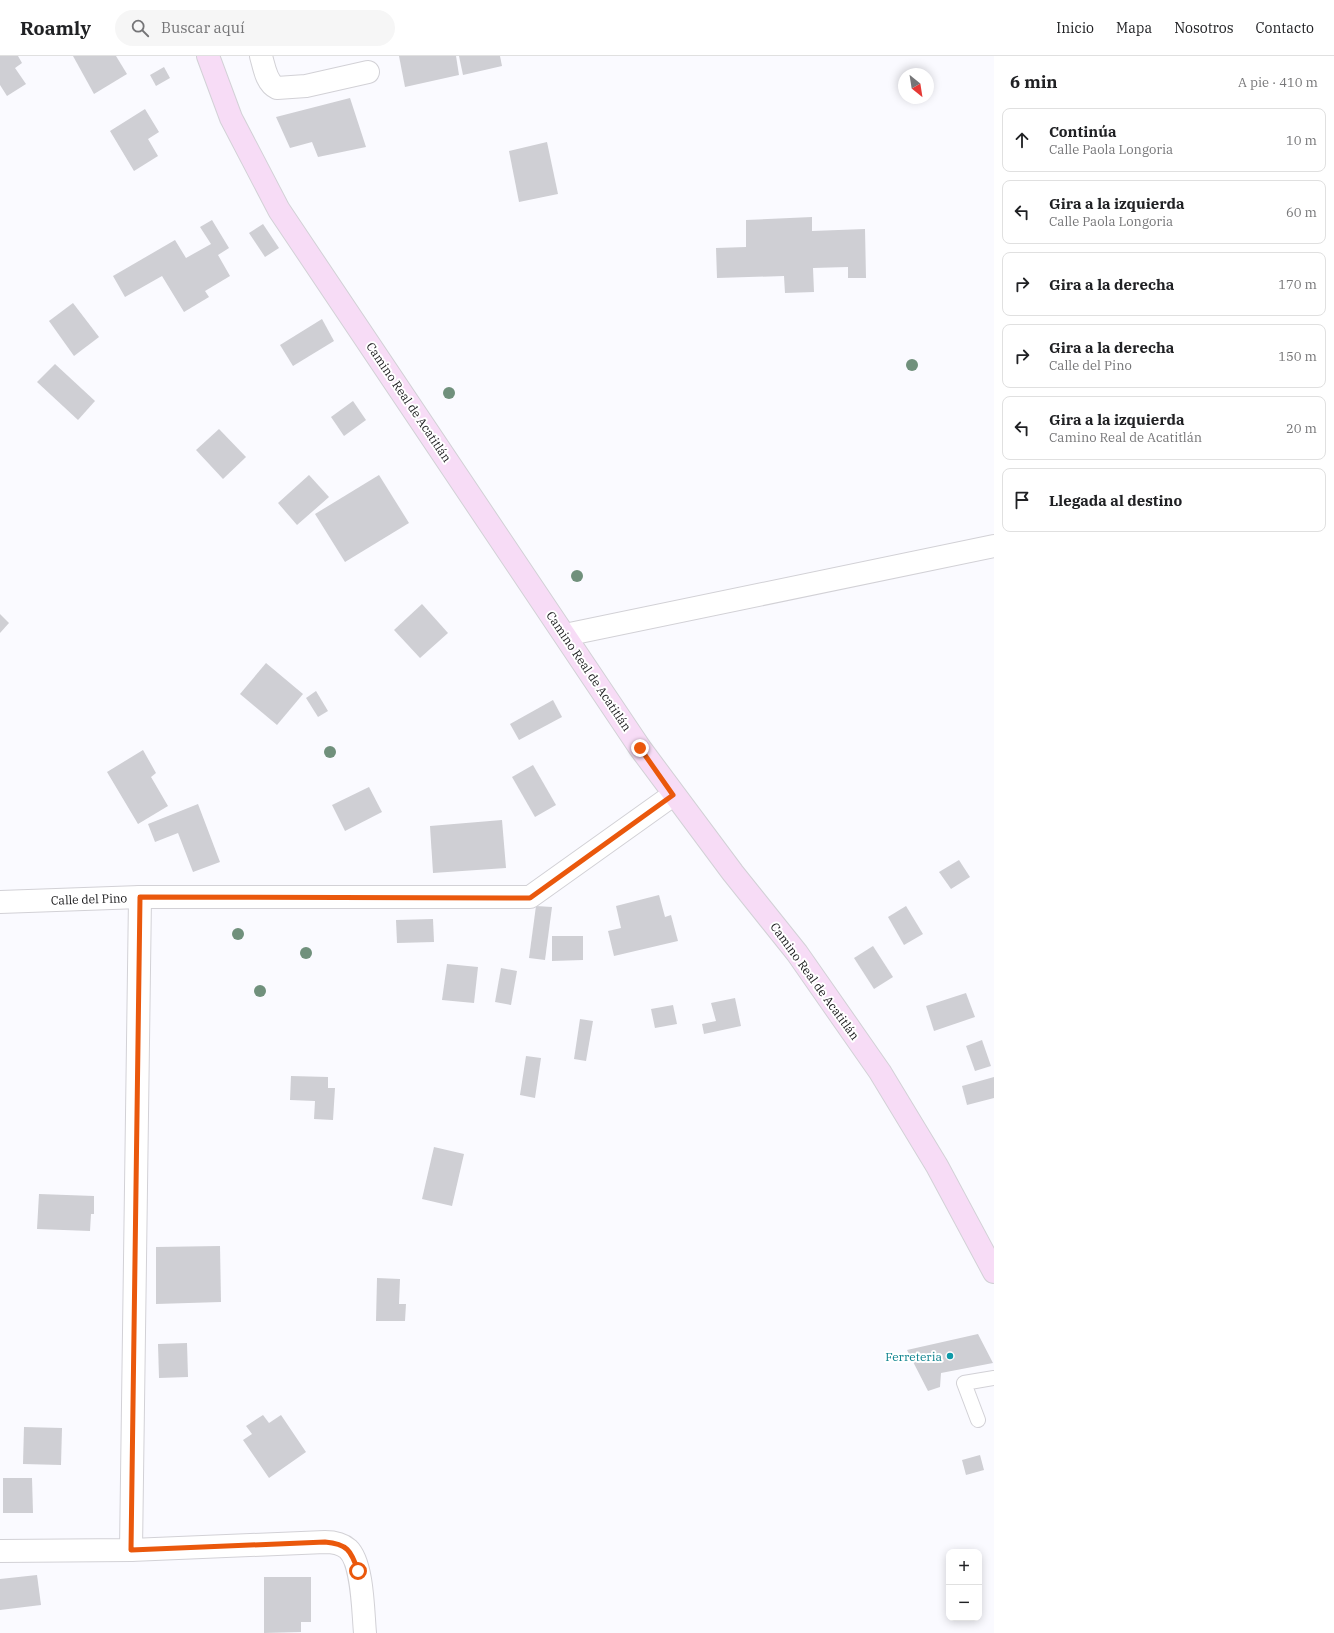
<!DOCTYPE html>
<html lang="es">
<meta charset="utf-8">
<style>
:root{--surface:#fff;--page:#f6f6f6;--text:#202124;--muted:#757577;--line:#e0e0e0}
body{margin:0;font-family:"IBM Plex Serif",serif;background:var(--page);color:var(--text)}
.controls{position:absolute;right:12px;bottom:12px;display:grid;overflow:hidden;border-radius:8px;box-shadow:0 2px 10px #0003}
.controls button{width:36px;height:36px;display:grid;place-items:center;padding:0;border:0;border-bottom:1px solid var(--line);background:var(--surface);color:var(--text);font:20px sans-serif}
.compass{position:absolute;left:898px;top:12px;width:36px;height:36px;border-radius:50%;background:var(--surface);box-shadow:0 2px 10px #0003;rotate:150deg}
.stop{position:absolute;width:12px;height:12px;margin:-9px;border:3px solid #ea580c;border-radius:50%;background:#fff}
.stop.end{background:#ea580c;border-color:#fff;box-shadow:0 1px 4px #0008}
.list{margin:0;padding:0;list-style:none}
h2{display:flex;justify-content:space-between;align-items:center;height:52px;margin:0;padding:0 16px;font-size:17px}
h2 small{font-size:13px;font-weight:400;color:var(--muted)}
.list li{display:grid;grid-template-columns:26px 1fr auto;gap:12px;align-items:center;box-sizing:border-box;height:64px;margin:0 8px 8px;padding:0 8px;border:1px solid var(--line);border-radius:8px}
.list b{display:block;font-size:15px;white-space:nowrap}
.list p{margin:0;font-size:13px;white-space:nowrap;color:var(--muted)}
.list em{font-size:13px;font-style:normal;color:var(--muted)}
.icon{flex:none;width:22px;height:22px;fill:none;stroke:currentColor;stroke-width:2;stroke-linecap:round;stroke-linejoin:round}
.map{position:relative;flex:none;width:994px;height:1577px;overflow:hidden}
header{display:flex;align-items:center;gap:24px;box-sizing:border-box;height:56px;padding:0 20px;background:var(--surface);border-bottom:1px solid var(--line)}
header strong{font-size:19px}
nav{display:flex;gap:22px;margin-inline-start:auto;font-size:14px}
.search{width:280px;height:36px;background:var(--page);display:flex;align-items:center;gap:10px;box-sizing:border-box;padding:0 14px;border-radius:22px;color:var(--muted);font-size:15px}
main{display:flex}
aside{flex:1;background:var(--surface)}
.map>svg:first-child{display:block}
.building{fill:#cfcfd4}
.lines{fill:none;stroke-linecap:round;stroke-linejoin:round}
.service-casing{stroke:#d2d1d6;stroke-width:16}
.minor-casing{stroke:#d2d1d6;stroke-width:24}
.secondary-casing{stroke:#d2d1d6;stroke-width:24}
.service{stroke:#fff;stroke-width:14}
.minor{stroke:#fff;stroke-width:22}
.secondary{stroke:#f7dcf6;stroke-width:22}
.tree{fill:#70907c}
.route{stroke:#ea580c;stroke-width:5}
.culture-dot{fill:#0f9aa8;stroke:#fff;stroke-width:1.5}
.labels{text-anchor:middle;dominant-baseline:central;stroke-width:4;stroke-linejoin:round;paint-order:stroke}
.street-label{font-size:12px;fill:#161618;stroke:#fff}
.culture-label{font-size:12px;fill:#0d838f;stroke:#fff;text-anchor:end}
</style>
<header>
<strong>Roamly</strong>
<div class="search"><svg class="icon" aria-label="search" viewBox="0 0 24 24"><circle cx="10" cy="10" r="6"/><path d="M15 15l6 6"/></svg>Buscar aquí</div>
<nav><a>Inicio</a><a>Mapa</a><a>Nosotros</a><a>Contacto</a></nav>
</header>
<main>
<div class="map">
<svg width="994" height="1577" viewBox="0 0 994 1577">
<rect width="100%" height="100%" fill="#fafaff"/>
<!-- building -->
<g class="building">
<polygon points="0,0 18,0 22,7 15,12 26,28 7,40 0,29"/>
<polygon points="73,0 116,0 127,18 94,38"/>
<polygon points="399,0 456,0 459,19 405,31"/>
<polygon points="459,0 500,0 502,10 463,19"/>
<polygon points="164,11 170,22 156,30 150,19"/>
<polygon points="350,42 366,91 318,101 312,86 290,92 276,61"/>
<polygon points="145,53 159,76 148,83 158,100 134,115 110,75"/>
<polygon points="547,86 558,138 519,146 509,95"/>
<polygon points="812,161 812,175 865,173 866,222 848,222 848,211 813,212 814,236 785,237 784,220 717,222 716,192 746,191 746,164"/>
<polygon points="212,164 229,192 218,199 230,220 205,235 209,241 184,256 162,220 125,241 113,220 175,184 186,202 211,188 200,171"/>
<polygon points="263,168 279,192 265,201 249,177"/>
<polygon points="73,247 99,281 74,300 49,265"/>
<polygon points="322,263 334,285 293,310 280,289"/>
<polygon points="55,308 95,345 78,364 37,326"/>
<polygon points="353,345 366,364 344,380 331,361"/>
<polygon points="219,373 246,401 223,423 196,394"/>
<polygon points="309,419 329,441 297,469 278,447"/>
<polygon points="379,419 409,467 345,506 315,458"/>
<polygon points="422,548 448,577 420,602 394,574"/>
<polygon points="0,558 9,567 0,577"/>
<polygon points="266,607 303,638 277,669 240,638"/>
<polygon points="316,635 328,655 318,661 306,642"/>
<polygon points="553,644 562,661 519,684 510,668"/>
<polygon points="143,694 156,717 151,721 168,750 138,768 107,716"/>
<polygon points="533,709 556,749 535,761 512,721"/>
<polygon points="369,731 382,756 345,775 332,749"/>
<polygon points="198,748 220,806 193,816 178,777 155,786 148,768"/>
<polygon points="502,764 506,812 433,817 430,770"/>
<polygon points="959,804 970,821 951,833 939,816"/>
<polygon points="659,839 665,861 671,859 678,885 614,900 608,875 621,872 616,850"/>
<polygon points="536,850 552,851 545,904 529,902"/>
<polygon points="906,850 923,878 904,889 888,861"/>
<polygon points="433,863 434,886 397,887 396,864"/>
<polygon points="552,880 583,880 583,904 552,905"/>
<polygon points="873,890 893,921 874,933 854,902"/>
<polygon points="447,908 478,911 474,947 442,944"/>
<polygon points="501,912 517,915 511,949 495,946"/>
<polygon points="966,937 975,961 934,975 926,950"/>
<polygon points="735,942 741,970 704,978 702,968 716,965 711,947"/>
<polygon points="673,949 677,968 655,972 651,953"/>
<polygon points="580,963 593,965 586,1005 574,1003"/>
<polygon points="982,984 991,1010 975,1015 966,990"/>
<polygon points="526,1000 541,1002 535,1042 520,1039"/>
<polygon points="291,1020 328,1021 328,1032 335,1032 333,1064 314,1063 315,1045 290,1044"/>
<polygon points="994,1021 994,1042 967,1049 962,1030"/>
<polygon points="434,1091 464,1098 452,1150 422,1143"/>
<polygon points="39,1138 94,1140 94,1158 91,1158 90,1175 37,1173"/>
<polygon points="220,1190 221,1246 156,1248 156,1191"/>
<polygon points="377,1222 400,1223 399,1248 406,1248 405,1265 376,1265"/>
<polygon points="978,1278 993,1307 941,1317 940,1331 928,1335 907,1294"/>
<polygon points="187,1287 188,1321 159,1322 158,1288"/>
<polygon points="263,1359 269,1367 281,1359 306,1396 269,1422 243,1384 252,1378 246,1370"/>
<polygon points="24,1371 62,1372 61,1409 23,1408"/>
<polygon points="980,1399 984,1414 966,1419 962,1404"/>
<polygon points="3,1422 32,1422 33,1457 3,1457"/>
<polygon points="37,1519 41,1549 0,1554 0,1523"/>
<polygon points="264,1521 311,1521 311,1566 301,1566 301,1576 264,1577"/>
</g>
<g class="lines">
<!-- service casing -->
<g class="service-casing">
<polyline id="service" points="978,1364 964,1327 994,1322"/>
</g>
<!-- minor casing -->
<g class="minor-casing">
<g id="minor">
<path d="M261,0C264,10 266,27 277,32L306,30L368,16"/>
<polyline points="565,579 994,490"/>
<polyline points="0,846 140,841 530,841 673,739"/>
<polyline points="131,1494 140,841"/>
<path d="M0,1495L131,1494L325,1486C333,1486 341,1487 348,1493C363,1507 363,1556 365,1577"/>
</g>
</g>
<!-- secondary casing -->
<g class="secondary-casing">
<polyline id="secondary" points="208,0 231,62 279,154 640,692 733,817 797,897 880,1016 937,1110 994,1216"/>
</g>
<!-- service -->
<use href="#service" class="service"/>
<!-- minor -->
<use href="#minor" class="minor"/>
<!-- secondary -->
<use href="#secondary" class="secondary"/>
</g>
<!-- trees -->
<g class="tree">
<circle cx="912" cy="309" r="6"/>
<circle cx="449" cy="337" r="6"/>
<circle cx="577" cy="520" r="6"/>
<circle cx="330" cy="696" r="6"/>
<circle cx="238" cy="878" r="6"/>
<circle cx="306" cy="897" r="6"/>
<circle cx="260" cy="935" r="6"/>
</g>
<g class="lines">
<!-- route -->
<path class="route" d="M358,1515C351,1494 347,1488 325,1486L131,1494L140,841L530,842L673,739L640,692"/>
</g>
<!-- markers -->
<circle class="culture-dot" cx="950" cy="1300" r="4"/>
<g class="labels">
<!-- street labels -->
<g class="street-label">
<text transform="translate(409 346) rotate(56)">Camino Real de Acatitlán</text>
<text transform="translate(589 615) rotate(56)">Camino Real de Acatitlán</text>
<text transform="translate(89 843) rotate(-2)">Calle del Pino</text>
<text transform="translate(815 925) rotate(54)">Camino Real de Acatitlán</text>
</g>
<!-- culture labels -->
<g class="culture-label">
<text x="942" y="1300">Ferreteria</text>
</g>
</g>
</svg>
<div class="controls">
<button>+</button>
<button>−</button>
</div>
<svg class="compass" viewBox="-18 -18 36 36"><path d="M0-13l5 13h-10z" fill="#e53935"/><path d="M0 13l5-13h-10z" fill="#757577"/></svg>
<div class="stop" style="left:358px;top:1515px"></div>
<div class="stop end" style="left:640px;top:692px"></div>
</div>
<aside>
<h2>6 min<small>A pie · 410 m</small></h2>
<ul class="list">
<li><svg class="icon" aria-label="ahead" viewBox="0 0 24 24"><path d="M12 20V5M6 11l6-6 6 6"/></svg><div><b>Continúa</b><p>Calle Paola Longoria</p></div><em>10 m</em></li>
<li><svg class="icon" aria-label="left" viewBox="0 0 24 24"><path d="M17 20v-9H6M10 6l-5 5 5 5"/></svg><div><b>Gira a la izquierda</b><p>Calle Paola Longoria</p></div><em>60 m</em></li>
<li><svg class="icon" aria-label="right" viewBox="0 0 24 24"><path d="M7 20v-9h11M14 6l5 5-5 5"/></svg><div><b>Gira a la derecha</b></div><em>170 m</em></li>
<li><svg class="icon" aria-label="right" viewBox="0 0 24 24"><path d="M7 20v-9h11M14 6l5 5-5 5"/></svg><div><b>Gira a la derecha</b><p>Calle del Pino</p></div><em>150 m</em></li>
<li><svg class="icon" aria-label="left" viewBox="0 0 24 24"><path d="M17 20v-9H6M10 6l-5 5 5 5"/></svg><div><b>Gira a la izquierda</b><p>Camino Real de Acatitlán</p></div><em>20 m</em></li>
<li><svg class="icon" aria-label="arrive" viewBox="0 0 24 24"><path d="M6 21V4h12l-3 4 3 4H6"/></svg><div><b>Llegada al destino</b></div></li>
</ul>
</aside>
</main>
